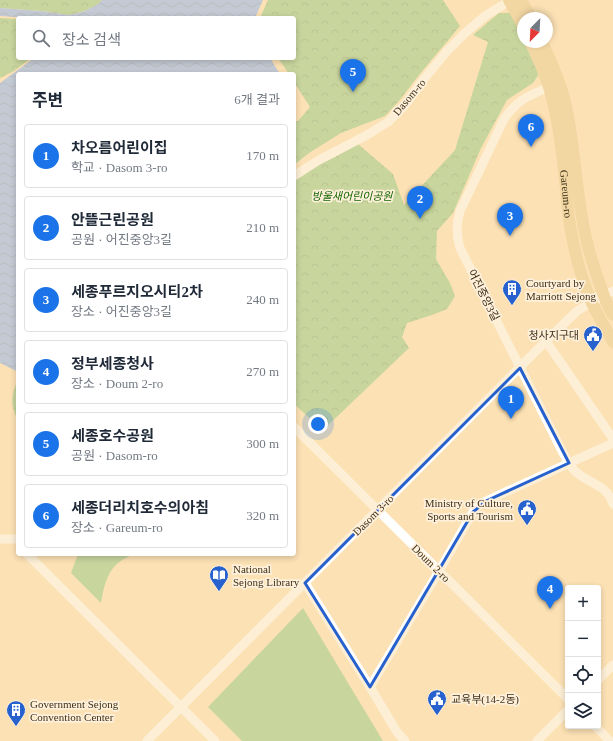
<!DOCTYPE html>
<html lang="ko">
<meta charset="utf-8">
<style>
:root{--surface:#fff;--page:#f6f6f7;--text:#1f2937;--muted:#747a83;--line:#e0e1e3;--accent:#1a73e8}
body{margin:0;font-family:"Times New Roman","Noto Sans KR",serif;background:var(--page);color:var(--text)}
.controls{position:absolute;right:12px;bottom:12px;display:grid;overflow:hidden;border-radius:4px;box-shadow:0 2px 6px #0003}
.controls button{width:36px;height:36px;display:grid;place-items:center;padding:0;border:0;border-bottom:1px solid var(--line);background:var(--surface);color:var(--text);font:20px sans-serif}
.compass{position:absolute;left:517px;top:12px;width:36px;height:36px;border-radius:50%;background:var(--surface);box-shadow:0 2px 6px #0003;rotate:204deg}
.you{position:absolute;left:318px;top:424px;width:14px;height:14px;margin:-10px;border:3px solid #fff;border-radius:50%;background:#1a73e8;box-shadow:0 0 0 6px #1a73e833}
.badge{display:grid;place-items:center;width:26px;height:26px;border-radius:50%;background:var(--accent);color:#fff;font-size:13px;font-weight:700}
.pin{position:absolute;translate:-50% -33px;filter:drop-shadow(0 1px 2px #0008)}
.pin::after{content:'';position:absolute;top:21px;width:14px;height:12px;background:inherit;clip-path:polygon(0 0,100% 0,50% 100%)}
.list{margin:0;padding:0;list-style:none}
h2{display:flex;justify-content:space-between;align-items:center;height:52px;margin:0;padding:0 16px;font-size:17px}
h2 small{font-size:13px;font-weight:400;color:var(--muted)}
.list li{display:grid;grid-template-columns:26px 1fr auto;gap:12px;align-items:center;box-sizing:border-box;height:64px;margin:0 8px 8px;padding:0 8px;border:1px solid var(--line);border-radius:4px}
.list b{display:block;font-size:15px;white-space:nowrap}
.list p{margin:0;font-size:13px;white-space:nowrap;color:var(--muted)}
.list em{font-size:13px;font-style:normal;color:var(--muted)}
.icon{flex:none;width:22px;height:22px;fill:none;stroke:currentColor;stroke-width:2;stroke-linecap:round;stroke-linejoin:round}
.map{position:relative;flex:none;width:613px;height:741px;overflow:hidden}
.search{position:absolute;background:var(--surface);box-shadow:0 2px 6px #0003;left:16px;top:16px;width:280px;height:44px;display:flex;align-items:center;gap:10px;box-sizing:border-box;padding:0 14px;border-radius:4px;color:var(--muted);font-size:15px}
.panel{position:absolute;background:var(--surface);box-shadow:0 2px 6px #0003;left:16px;top:72px;width:280px;height:484px;border-radius:4px}
.map>svg:first-child{display:block}
.grass{fill:#8ac582}
.park{fill:url(#park-crowns)}
.water{fill:url(#water-waves)}
.lines{fill:none;stroke-linecap:round;stroke-linejoin:round}
.minor{stroke:#fff;stroke-width:9}
.major{stroke:#e7c98e;stroke-width:12}
.marked{fill:none;stroke:#2661ce;stroke-width:3;stroke-linejoin:round}
.labels{text-anchor:middle;dominant-baseline:central;stroke-width:3.5;stroke-linejoin:round;paint-order:stroke}
.street-label{font-size:11px;fill:#3e311a;stroke:#fef0da}
.park-label{font-size:11px;font-style:italic;fill:#136703;stroke:#fef0da}
.poi-label{font-size:11px;fill:#3e311a;stroke:#fef0da;text-anchor:start}
</style>
<div class="map">
<svg width="613" height="741" viewBox="0 0 613 741">
<defs>
<pattern id="park-crowns" width="20" height="18" patternUnits="userSpaceOnUse"><rect width="20" height="18" fill="#8ac582"/><path d="M2 6a3 3 0 1 1 6 0M12 15a3 3 0 1 1 6 0" fill="none" stroke="#72a16a"/></pattern>
<pattern id="water-waves" width="16" height="10" patternUnits="userSpaceOnUse"><rect width="16" height="10" fill="#82aefb"/><path d="M0 5q4-4 8 0t8 0" fill="none" stroke="#6c8eca"/></pattern>
</defs>
<rect width="100%" height="100%" fill="#fce1b4"/>
<!-- grass -->
<g class="grass">
<path d="M78,554H133C130,556 126,558 122,560C107,570 104,586 101,603L71,573Z"/>
<polygon points="303,608 383,741 242,741 208,707"/>
</g>
<!-- park -->
<g class="park">
<polygon points="0,0 102,0 98,4 85,11 69,15 42,11 0,8"/>
<polygon points="268,0 443,0 460,26 419,75 399,101 385,116 341,133 309,153 294,165 294,121 298,121 310,107 294,82 294,74 289,74 278,58 294,58 294,18 260,18"/>
<polygon points="499,13 511,13 523,39 523,42 524,42 539,74 533,83 507,100 481,148 453,213 437,231 436,259 450,283 455,296 447,309 432,315 407,323 402,337 409,348 323,430 294,404 294,176 333,158 358,144 393,174 404,205 455,150 488,42 473,35"/>
<polygon points="0,18 18,19 18,58 31,58 14,71 0,78"/>
<path d="M18,379V421C10,404 11,396 18,379Z"/>
</g>
<!-- water -->
<g class="water">
<polygon points="102,0 263,0 255,18 29,18 0,16 0,8 42,11 69,15 85,11 98,4"/>
<polygon points="34,58 270,58 280,74 18,74 18,374 16,371 0,363 0,83"/>
</g>
<g class="lines">
<!-- minor -->
<g class="minor">
<path d="M549,87C528,96 518,99 504,119L460,211C456,224 456,235 460,248L561,449C565,456 569,465 575,471C587,483 608,485 613,504"/>
<polyline points="294,176 319,160 367,135 388,122 405,105 424,79 447,51 464,34 485,16 511,0"/>
<polyline points="546,341 613,439"/>
<polyline points="294,427 568,699"/>
<polyline points="0,539 18,539"/>
<polyline points="27,554 215,741"/>
<polyline points="305,583 370,687 397,732 405,741"/>
<polyline points="598,680 613,665"/>
<polyline points="370,687 439,571 473,512 479,505 486,501 613,443"/>
<polyline points="595,726 610,741"/>
<polyline points="147,741 546,341 577,311 592,302 613,291"/>
<polyline points="537,741 568,710"/>
</g>
<!-- major -->
<g class="major">
<polyline points="509,0 523,25"/>
<polyline points="521,0 531,18"/>
<path id="s1" d="M531,42C538,57 544,72 549,87C558,117 562,149 565,180C567,195 567,210 570,225C574,251 581,277 591,301C597,315 606,328 613,342"/>
<path d="M542,42C551,61 560,81 565,102C574,140 575,179 582,217C585,238 591,259 598,279C602,291 606,304 613,315"/>
</g>
</g>
<!-- marked area -->
<path d="M0 0H613V741H0ZM520,368L569,463L486,501L473,512L370,687L305,583Z" fill="#fce1b4" fill-opacity=".55" fill-rule="evenodd"/>
<path class="marked" d="M520,368L569,463L486,501L473,512L370,687L305,583Z"/>
<!-- icons -->
<defs>
<g id="building-pin" transform="scale(1)"><path d="M0 17L-7.5 6A9.5 9.5 0 1 1 7.5 6Z" fill="#2661ce" stroke="#fef0da"/><path d="M-4-6H4V6H1V3H-1V6H-4ZM-2.5-4.3h1.7v1.8h-1.7ZM.8-4.3h1.7v1.8H.8ZM-2.5-1h1.7V.8h-1.7ZM.8-1h1.7V.8H.8Z" fill="#fff"/></g>
<g id="civic-pin" transform="scale(1)"><path d="M0 17L-7.5 6A9.5 9.5 0 1 1 7.5 6Z" fill="#2661ce" stroke="#fef0da"/><path d="M-.6-6.5H3V-4.5H.6V-3L4-1V1h2V6H-6V1h2V-1L-.6-3ZM-1.2 2.5V6h2.4V2.5Z" fill="#fff"/></g>
<g id="library-pin" transform="scale(1)"><path d="M0 17L-7.5 6A9.5 9.5 0 1 1 7.5 6Z" fill="#2661ce" stroke="#fef0da"/><path d="M-6-4Q-3-5.5-.7-3.5V5Q-3 3-6 4ZM6-4Q3-5.5 .7-3.5V5Q3 3 6 4Z" fill="#fff"/></g>
</defs>
<g fill-rule="evenodd">
<use href="#building-pin" x="512" y="289"/>
<use href="#civic-pin" x="593" y="335"/>
<use href="#civic-pin" x="527" y="509"/>
<use href="#library-pin" x="219" y="575"/>
<use href="#civic-pin" x="437" y="699"/>
<use href="#building-pin" x="16" y="710"/>
</g>
<g class="labels">
<!-- street labels -->
<g class="street-label">
<text transform="translate(409 97) rotate(-50)">Dasom-ro</text>
<text stroke="none"><textPath href="#s1" startOffset="157">Gareum-ro</textPath></text>
<text transform="translate(484 295) rotate(63)">어진중앙3길</text>
<text transform="translate(373 515) rotate(-45)">Dasom 3-ro</text>
<text transform="translate(431 563) rotate(45)">Doum 2-ro</text>
</g>
<!-- park labels -->
<g class="park-label">
<text x="352" y="196">방울새어린이공원</text>
</g>
<!-- poi labels -->
<g class="poi-label">
<text x="526" y="283">Courtyard by<tspan x="526" dy="13">Marriott Sejong</tspan></text>
<text x="579" y="335" text-anchor="end">청사지구대</text>
<text x="513" y="503" text-anchor="end">Ministry of Culture,<tspan x="513" dy="13">Sports and Tourism</tspan></text>
<text x="233" y="569">National<tspan x="233" dy="13">Sejong Library</tspan></text>
<text x="451" y="699">교육부(14-2동)</text>
<text x="30" y="704">Government Sejong<tspan x="30" dy="13">Convention Center</tspan></text>
</g>
</g>
</svg>
<div class="controls">
<button>+</button>
<button>−</button>
<button><svg class="icon" aria-label="locate" viewBox="0 0 24 24"><circle cx="12" cy="12" r="6"/><path d="M12 2v4M12 18v4M2 12h4M18 12h4"/></svg></button>
<button><svg class="icon" aria-label="layers" viewBox="0 0 24 24"><path d="M12 4l9 5-9 5-9-5zM3 14l9 5 9-5"/></svg></button>
</div>
<svg class="compass" viewBox="-18 -18 36 36"><path d="M0-13l5 13h-10z" fill="#e53935"/><path d="M0 13l5-13h-10z" fill="#747a83"/></svg>
<div class="you"></div>
<div class="pin badge" style="left:511px;top:419px">1</div>
<div class="pin badge" style="left:420px;top:219px">2</div>
<div class="pin badge" style="left:510px;top:236px">3</div>
<div class="pin badge" style="left:550px;top:609px">4</div>
<div class="pin badge" style="left:353px;top:92px">5</div>
<div class="pin badge" style="left:531px;top:147px">6</div>
<div class="search"><svg class="icon" aria-label="search" viewBox="0 0 24 24"><circle cx="10" cy="10" r="6"/><path d="M15 15l6 6"/></svg>장소 검색</div>
<section class="panel">
<h2>주변<small>6개 결과</small></h2>
<ul class="list">
<li><span class="badge">1</span><div><b>차오름어린이집</b><p>학교 · Dasom 3-ro</p></div><em>170 m</em></li>
<li><span class="badge">2</span><div><b>안뜰근린공원</b><p>공원 · 어진중앙3길</p></div><em>210 m</em></li>
<li><span class="badge">3</span><div><b>세종푸르지오시티2차</b><p>장소 · 어진중앙3길</p></div><em>240 m</em></li>
<li><span class="badge">4</span><div><b>정부세종청사</b><p>장소 · Doum 2-ro</p></div><em>270 m</em></li>
<li><span class="badge">5</span><div><b>세종호수공원</b><p>공원 · Dasom-ro</p></div><em>300 m</em></li>
<li><span class="badge">6</span><div><b>세종더리치호수의아침</b><p>장소 · Gareum-ro</p></div><em>320 m</em></li>
</ul>
</section>
</div>
